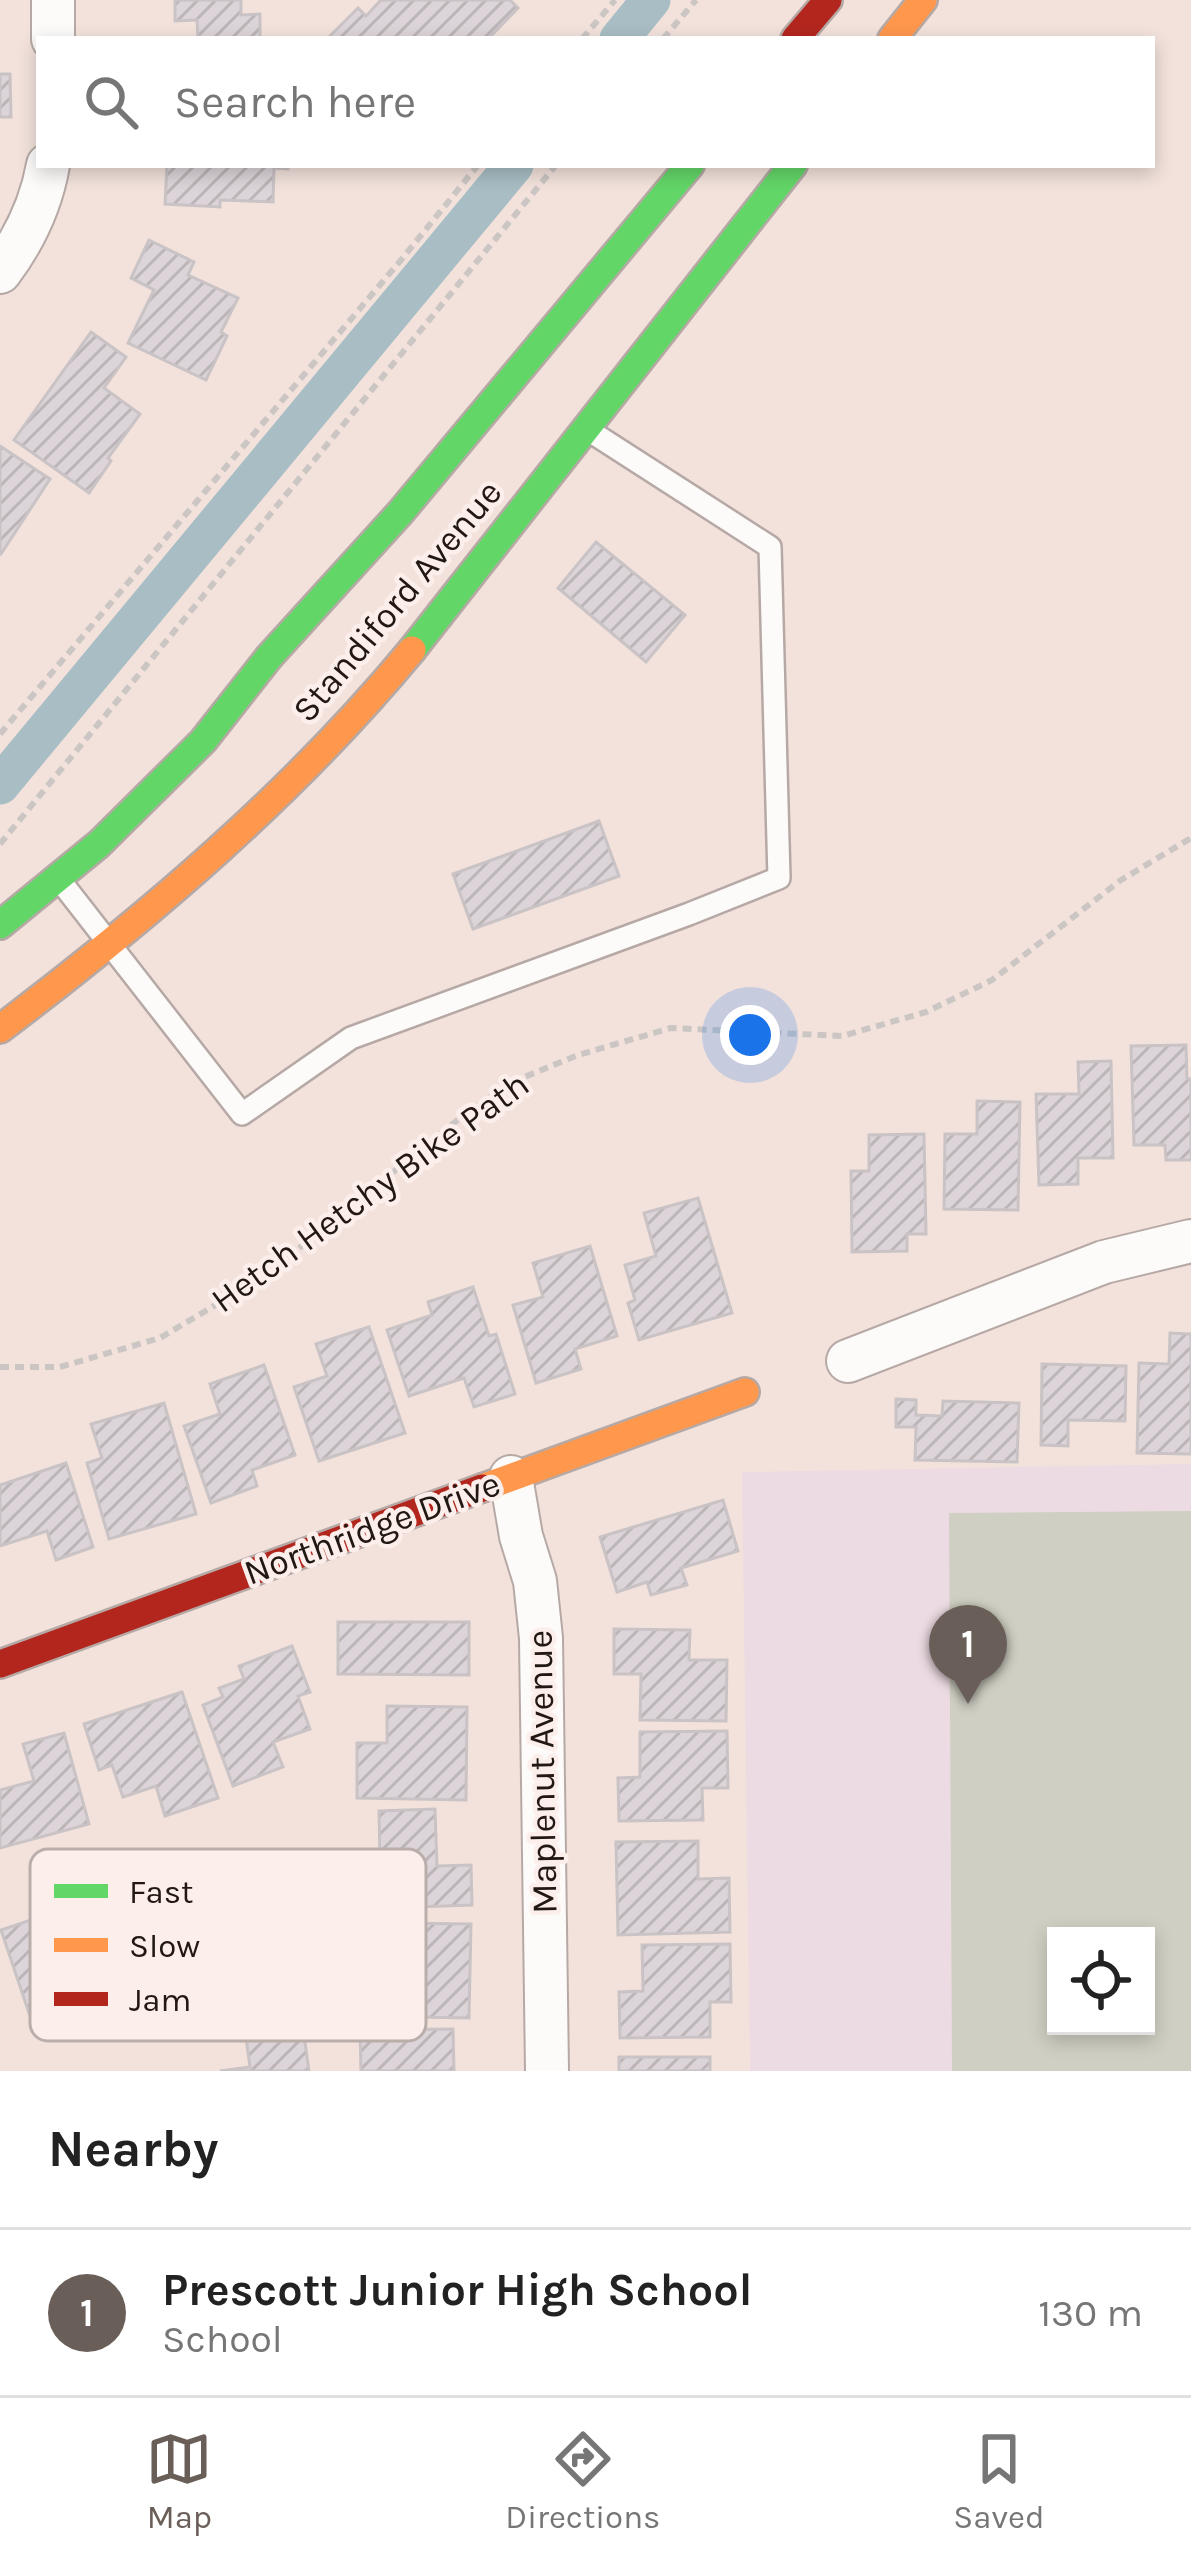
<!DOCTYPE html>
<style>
:root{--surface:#fff;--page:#f6f6f6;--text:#222;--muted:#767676;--line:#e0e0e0;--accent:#6a5e59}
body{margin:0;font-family:Karla,sans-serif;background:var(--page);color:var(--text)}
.controls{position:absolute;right:36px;bottom:36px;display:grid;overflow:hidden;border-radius:0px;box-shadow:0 6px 18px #0003}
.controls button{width:108px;height:108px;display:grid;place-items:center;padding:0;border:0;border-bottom:3px solid var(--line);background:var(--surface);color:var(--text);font:60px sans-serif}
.you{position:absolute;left:750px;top:1035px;width:42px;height:42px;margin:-30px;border:9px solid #fff;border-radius:50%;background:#1a73e8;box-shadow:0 0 0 18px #1a73e833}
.badge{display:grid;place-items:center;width:78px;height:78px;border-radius:50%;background:var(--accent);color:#fff;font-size:39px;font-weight:700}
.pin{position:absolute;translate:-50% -99px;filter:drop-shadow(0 3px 6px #0008)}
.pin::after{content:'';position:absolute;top:63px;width:42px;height:36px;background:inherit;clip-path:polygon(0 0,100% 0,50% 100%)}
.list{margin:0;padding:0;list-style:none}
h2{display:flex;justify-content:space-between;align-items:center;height:156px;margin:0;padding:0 48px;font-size:51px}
h2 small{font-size:39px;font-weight:400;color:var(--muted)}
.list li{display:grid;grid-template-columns:78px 1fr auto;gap:36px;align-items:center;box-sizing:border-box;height:168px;padding:0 48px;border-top:3px solid var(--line)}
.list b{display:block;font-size:45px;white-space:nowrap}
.list p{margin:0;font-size:39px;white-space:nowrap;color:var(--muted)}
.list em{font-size:39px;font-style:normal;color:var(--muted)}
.icon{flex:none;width:66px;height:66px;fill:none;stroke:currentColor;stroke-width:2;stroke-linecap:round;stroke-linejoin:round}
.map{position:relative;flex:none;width:1191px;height:2071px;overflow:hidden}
.search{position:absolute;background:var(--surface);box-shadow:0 6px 18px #0003;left:36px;right:36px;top:36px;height:132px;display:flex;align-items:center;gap:30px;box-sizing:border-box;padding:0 42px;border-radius:0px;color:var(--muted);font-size:45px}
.sheet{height:324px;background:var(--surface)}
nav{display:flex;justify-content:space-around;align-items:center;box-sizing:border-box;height:168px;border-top:3px solid var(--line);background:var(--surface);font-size:33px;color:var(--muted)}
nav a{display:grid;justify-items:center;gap:6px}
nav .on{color:var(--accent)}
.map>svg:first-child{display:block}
.education{fill:#ecdbe2;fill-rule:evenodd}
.garden{fill:#cfcfc3;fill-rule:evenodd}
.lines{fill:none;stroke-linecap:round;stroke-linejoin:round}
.canal{stroke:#a8bec4;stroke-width:39}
.building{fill:url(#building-hatch);stroke:#cac3c5;stroke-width:3}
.lane-casing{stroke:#b6a9a5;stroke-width:26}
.street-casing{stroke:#b6a9a5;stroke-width:46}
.fast-casing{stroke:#b6a9a5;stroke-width:32}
.slow-casing{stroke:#b6a9a5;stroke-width:32}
.jam-casing{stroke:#b6a9a5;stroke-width:32}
.path{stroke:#cbc6c3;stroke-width:6;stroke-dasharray:9 6;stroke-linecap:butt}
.lane{stroke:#fdfbfa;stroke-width:21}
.street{stroke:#fdfbfa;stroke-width:42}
.fast{stroke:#63d668;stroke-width:27}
.slow{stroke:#ff974d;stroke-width:27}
.jam{stroke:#b3261e;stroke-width:27}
.labels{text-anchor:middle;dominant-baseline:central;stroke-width:9;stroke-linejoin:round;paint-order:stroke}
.street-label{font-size:36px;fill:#211713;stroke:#fcefeb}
.key{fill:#fcefeb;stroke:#baaeaa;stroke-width:3}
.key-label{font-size:33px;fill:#211713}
</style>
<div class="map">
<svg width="1191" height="2071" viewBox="0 0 1191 2071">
<defs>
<pattern id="building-hatch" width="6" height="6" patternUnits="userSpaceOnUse" patternTransform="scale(3)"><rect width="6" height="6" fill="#dcd4d8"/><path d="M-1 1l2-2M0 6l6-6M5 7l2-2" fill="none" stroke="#bcb5b8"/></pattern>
</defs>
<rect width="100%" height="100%" fill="#f3e2dc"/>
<!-- education -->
<path class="education" d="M1191,1464V2071H750L742,1472ZM1056,1936H1146V2026H1056Z"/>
<!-- garden -->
<path class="garden" d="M1191,1511V2071H952L949,1513ZM1056,1936H1146V2026H1056Z"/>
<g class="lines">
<!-- canal -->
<g class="canal">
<polyline points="619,39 651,0"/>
<polyline points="0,785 514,165"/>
</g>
</g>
<!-- building -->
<g class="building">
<polygon points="175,0 241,0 241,15 260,14 260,39 198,39 197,20 175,21"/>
<polygon points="381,0 510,0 518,8 488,39 327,39 358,8 366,16"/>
<polygon points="0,74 10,74 11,117 0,117"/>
<polygon points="167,165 289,165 288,169 274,168 273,202 220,200 220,207 165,204"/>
<polygon points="149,240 194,262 188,275 238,298 221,332 227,336 206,380 128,343 154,290 131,278"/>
<polygon points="91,332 126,357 104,388 140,414 108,458 111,461 89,493 14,440"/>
<polygon points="0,446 50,479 1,554 0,553"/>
<polygon points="596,542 685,615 646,662 558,588"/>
<polygon points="599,821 619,876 473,929 453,874"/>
<polygon points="1186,1045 1187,1079 1191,1079 1191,1160 1166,1160 1165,1145 1134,1145 1131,1046"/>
<polygon points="1111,1061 1113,1158 1078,1158 1078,1184 1039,1185 1036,1094 1079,1094 1078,1062"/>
<polygon points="977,1101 1020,1102 1018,1210 944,1209 945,1134 977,1134"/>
<polygon points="924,1134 926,1234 907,1234 907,1251 852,1252 851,1171 869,1171 869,1135"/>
<polygon points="698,1198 732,1313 639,1340 628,1303 635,1300 625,1265 656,1256 644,1213"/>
<polygon points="590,1246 617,1336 575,1349 581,1369 536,1383 513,1305 543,1297 533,1263"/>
<polygon points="473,1287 489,1336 496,1334 515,1394 474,1407 464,1378 409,1396 387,1330 432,1315 428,1302"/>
<polygon points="369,1327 405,1433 319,1461 294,1387 327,1376 316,1344"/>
<polygon points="1170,1333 1191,1334 1191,1454 1137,1453 1139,1363 1169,1364"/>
<polygon points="1042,1364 1126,1366 1125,1421 1068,1420 1068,1446 1041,1445"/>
<polygon points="264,1365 295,1455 252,1470 257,1486 211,1503 184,1426 220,1414 210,1384"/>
<polygon points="896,1399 916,1400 916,1415 942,1416 943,1401 1019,1403 1017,1462 915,1460 916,1427 896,1427"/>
<polygon points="164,1403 196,1514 109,1539 87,1463 102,1458 91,1424"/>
<polygon points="66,1463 93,1547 56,1560 47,1531 0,1546 0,1485"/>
<polygon points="723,1500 738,1551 681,1568 687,1585 651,1595 647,1582 617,1592 600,1537"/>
<polygon points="338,1622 469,1622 469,1675 338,1674"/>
<polygon points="614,1629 690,1630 689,1660 727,1660 726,1721 640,1720 641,1674 614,1674"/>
<polygon points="292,1646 310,1692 298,1696 310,1729 273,1742 283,1767 233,1786 203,1705 223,1697 219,1688 244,1679 239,1666"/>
<polygon points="182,1692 218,1798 165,1816 156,1786 123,1797 112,1765 99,1770 84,1724"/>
<polygon points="387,1706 467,1707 466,1800 357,1798 357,1743 387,1743"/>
<polygon points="727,1731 728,1788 702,1788 703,1820 619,1821 618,1778 640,1777 640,1732"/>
<polygon points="64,1733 89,1824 0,1848 0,1790 34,1781 23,1744"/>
<polygon points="435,1809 437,1866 471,1865 472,1905 387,1908 386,1883 368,1884 367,1860 380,1859 379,1811"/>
<polygon points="698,1841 698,1879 729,1878 730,1932 618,1935 616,1842"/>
<polygon points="94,1899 112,1953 59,1970 70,2002 30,2016 1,1930"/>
<polygon points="391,1923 471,1924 469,2018 359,2016 360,1960 391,1961"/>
<polygon points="730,1944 731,2002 710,2002 710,2037 620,2038 619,1992 643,1991 642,1945"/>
<polygon points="295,1971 309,2071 220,2071 250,2067 242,2009 267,2006 263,1976"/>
<polygon points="453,2029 454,2071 361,2071 360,2030"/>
<rect x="619" y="2057" width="91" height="14"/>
</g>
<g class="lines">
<!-- lane casing -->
<g class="lane-casing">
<polyline id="lane" points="58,878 242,1114 351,1038 689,914 779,878 770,547 585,428"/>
</g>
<!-- street casing -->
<g class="street-casing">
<g id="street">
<polyline points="53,0 53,39"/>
<path d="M0,272C24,240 41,205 48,165"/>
<polyline points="848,1361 1104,1262 1191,1241"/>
<polyline points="511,1477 521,1536 535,1581 541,1638 547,2071"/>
</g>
</g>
<!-- fast casing -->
<g class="fast-casing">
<g id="fast">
<polyline points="412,650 793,165"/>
<polyline points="0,925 99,844 203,741 269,657 400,513 690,165"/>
</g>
</g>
<!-- slow casing -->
<g class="slow-casing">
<g id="slow">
<polyline points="892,39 923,0"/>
<path d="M0,1029C148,917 293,794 412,650"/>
<polyline points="482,1488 745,1392"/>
</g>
</g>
<!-- jam casing -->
<g class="jam-casing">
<g id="jam">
<polyline points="795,39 828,0"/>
<polyline points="0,1664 482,1488"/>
</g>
</g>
<!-- path -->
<g class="path">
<polyline points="582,39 615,0"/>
<polyline points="663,39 696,0"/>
<polyline points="0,734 401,260 478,165"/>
<polyline points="0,844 556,165"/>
<polyline points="0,1367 60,1367 160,1338 266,1275 455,1122 510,1083 578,1055 671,1028 842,1036 926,1012 992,980 1121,880 1191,838"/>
</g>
<!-- lane -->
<use href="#lane" class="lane"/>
<!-- street -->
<use href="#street" class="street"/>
<!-- fast -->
<use href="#fast" class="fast"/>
<!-- slow -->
<use href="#slow" class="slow"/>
<!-- jam -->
<use href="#jam" class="jam"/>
</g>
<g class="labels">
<!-- street labels -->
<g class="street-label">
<text transform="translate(397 601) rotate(-50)">Standiford Avenue</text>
<text transform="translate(370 1192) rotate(-36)">Hetch Hetchy Bike Path</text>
<text transform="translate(372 1528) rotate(-20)">Northridge Drive</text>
<text transform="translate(542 1772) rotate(-91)">Maplenut Avenue</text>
</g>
</g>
<!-- legend -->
<rect x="30" y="1849" width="396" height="192" rx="18" class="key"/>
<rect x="54" y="1884" width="54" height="14" fill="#63d668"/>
<rect x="54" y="1938" width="54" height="14" fill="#ff974d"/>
<rect x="54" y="1992" width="54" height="14" fill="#b3261e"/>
<g class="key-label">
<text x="129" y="1903">Fast</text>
<text x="129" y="1957">Slow</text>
<text x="129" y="2011">Jam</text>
</g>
</svg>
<div class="controls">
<button><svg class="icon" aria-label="locate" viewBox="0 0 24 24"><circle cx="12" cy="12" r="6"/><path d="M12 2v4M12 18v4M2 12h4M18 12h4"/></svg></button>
</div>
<div class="you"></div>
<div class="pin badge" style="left:968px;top:1704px">1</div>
<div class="search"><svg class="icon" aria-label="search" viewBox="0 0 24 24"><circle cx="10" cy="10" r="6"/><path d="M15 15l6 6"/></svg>Search here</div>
</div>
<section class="sheet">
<h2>Nearby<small></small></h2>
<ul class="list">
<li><span class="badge">1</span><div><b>Prescott Junior High School</b><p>School</p></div><em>130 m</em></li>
</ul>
</section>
<nav>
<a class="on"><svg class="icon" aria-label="map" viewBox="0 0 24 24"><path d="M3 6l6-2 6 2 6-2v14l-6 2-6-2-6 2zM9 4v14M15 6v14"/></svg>Map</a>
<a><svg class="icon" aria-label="directions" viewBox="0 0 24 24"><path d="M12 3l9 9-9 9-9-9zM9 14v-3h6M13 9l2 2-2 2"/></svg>Directions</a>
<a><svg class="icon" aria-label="saved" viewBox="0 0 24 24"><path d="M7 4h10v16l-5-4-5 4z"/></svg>Saved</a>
</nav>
